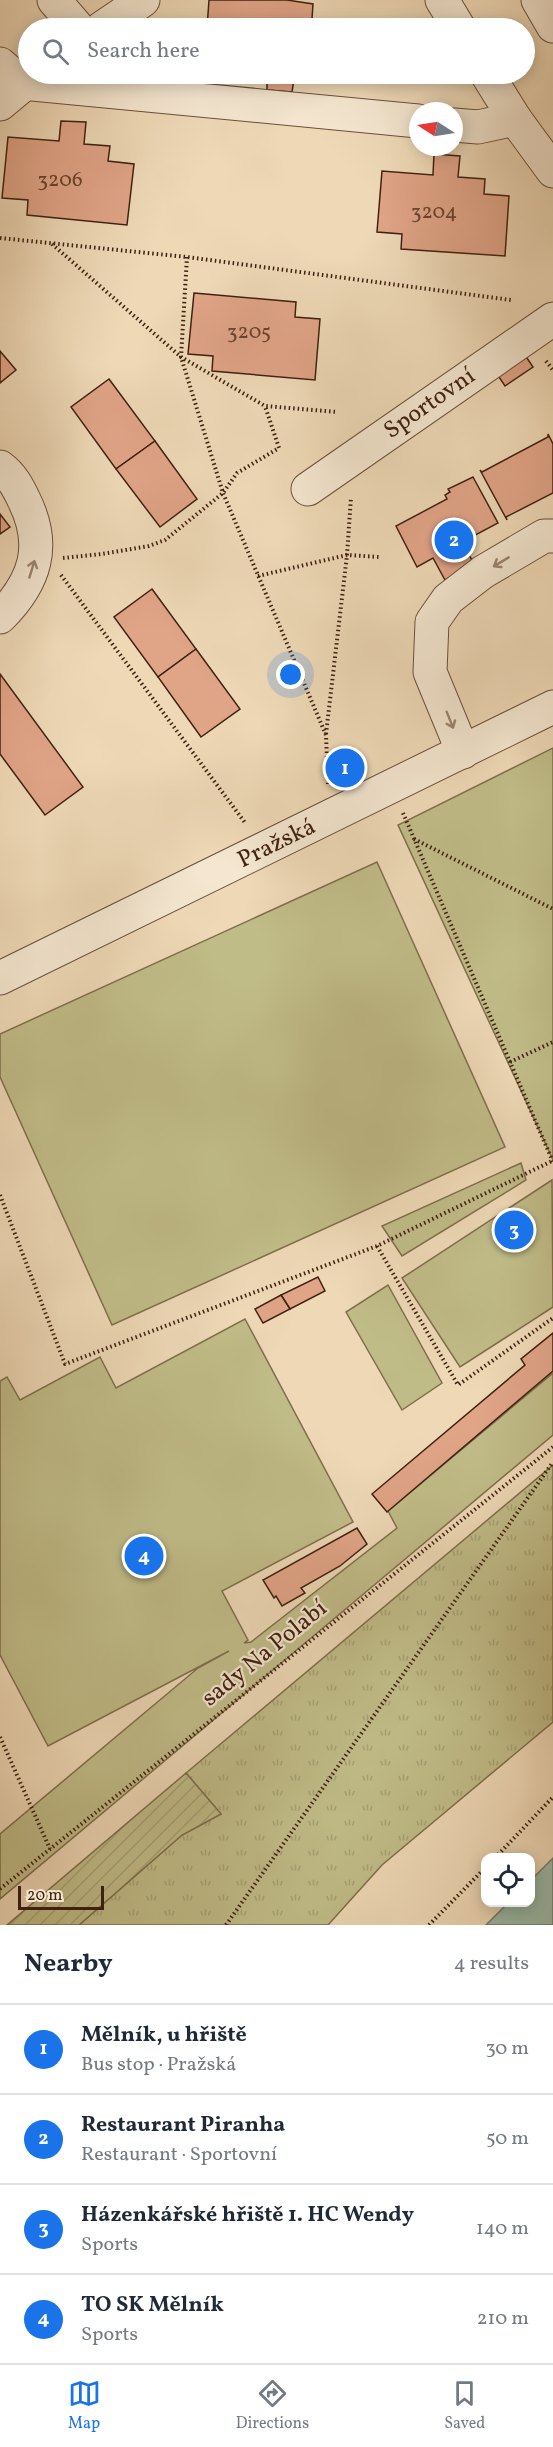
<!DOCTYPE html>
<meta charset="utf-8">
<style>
:root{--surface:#fff;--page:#f6f6f7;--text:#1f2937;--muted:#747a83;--line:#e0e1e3;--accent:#1a73e8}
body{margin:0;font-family:Vollkorn,serif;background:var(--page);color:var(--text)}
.controls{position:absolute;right:18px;bottom:18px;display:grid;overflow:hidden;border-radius:12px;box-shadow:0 3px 15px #0003}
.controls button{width:54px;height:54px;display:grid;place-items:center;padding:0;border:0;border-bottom:2px solid var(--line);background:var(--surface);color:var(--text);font:30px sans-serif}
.compass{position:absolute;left:409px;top:102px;width:54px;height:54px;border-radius:50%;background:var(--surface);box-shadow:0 3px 15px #0003;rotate:282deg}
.scale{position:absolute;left:18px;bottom:15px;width:86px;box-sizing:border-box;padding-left:6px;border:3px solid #402110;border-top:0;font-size:16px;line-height:21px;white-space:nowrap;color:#402110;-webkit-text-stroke:4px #f4e6d0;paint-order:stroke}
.you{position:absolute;left:291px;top:675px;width:21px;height:21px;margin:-15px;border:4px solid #fff;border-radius:50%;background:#1a73e8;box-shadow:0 0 0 9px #1a73e833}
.badge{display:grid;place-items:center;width:39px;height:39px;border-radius:50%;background:var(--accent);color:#fff;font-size:20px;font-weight:700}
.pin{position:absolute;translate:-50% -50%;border:3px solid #fff;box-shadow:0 2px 6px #0006}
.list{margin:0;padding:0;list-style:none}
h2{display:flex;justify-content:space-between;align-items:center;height:78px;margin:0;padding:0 24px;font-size:26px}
h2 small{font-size:20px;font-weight:400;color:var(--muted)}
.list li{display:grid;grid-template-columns:39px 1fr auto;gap:18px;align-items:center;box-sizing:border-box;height:90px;padding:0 24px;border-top:2px solid var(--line)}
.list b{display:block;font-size:22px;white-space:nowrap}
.list p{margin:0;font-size:20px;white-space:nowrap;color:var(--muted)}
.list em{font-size:20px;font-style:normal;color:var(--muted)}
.icon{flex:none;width:33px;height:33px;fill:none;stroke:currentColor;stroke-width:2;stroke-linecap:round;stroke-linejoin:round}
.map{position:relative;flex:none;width:553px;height:1925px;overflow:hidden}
.search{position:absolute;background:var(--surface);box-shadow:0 3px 15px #0003;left:18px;right:18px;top:18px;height:66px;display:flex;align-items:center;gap:15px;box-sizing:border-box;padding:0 21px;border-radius:33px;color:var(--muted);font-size:22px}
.sheet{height:438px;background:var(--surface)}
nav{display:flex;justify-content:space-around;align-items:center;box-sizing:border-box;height:84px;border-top:2px solid var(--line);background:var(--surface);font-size:16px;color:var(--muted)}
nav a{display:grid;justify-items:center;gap:3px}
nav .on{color:var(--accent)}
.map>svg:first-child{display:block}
.grass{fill:url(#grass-tufts);stroke:#806e4c;stroke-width:1.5}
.park{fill:#c0bc88;stroke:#806e4c;stroke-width:1.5}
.garden{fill:url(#garden-furrows);stroke:#806e4c;stroke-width:1.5}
.water{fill:#9bbba8;stroke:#777d6b;stroke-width:1.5}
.building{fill:#e0a487;stroke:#402110;stroke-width:1.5}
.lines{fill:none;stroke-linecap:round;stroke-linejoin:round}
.minor-casing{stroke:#6c4f3a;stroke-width:35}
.path{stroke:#402110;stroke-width:4;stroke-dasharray:1.5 3;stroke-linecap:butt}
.minor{stroke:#f4e6d0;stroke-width:33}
.oneway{stroke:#9a8470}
.labels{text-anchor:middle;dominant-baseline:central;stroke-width:4.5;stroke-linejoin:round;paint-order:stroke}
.number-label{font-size:21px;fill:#68422e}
.street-label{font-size:24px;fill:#402110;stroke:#f4e6d0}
</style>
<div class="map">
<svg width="553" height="1925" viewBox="0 0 553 1925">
<defs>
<pattern id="grass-tufts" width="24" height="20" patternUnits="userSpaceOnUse" patternTransform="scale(1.5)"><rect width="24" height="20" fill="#c0bc88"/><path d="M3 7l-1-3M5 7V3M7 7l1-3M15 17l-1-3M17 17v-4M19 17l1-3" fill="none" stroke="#a6a174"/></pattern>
<pattern id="garden-furrows" width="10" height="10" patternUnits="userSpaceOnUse" patternTransform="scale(1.5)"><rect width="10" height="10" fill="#c0bc88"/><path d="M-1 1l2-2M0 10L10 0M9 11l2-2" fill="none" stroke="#a6a174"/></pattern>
</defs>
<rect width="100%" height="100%" fill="#eed8b6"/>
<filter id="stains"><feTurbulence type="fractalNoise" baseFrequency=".00333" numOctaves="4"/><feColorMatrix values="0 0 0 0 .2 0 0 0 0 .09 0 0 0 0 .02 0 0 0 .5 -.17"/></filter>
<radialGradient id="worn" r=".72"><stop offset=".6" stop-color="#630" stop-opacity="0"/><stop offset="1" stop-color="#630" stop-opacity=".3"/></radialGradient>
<!-- grass -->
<polygon class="grass" points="553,1465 553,1722 382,1865 328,1925 79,1925 182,1835 221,1814 186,1773"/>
<!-- park -->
<g class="park">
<polygon points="553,748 553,1160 398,825"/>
<polygon points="377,862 505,1147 112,1325 0,1077 0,1034"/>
<polygon points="521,1163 526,1180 402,1256 382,1226"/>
<polygon points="552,1180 553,1307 460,1367 402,1278"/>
<polygon points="388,1285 442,1383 402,1410 346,1312"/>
<polygon points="245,1319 353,1522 222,1591 248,1640 244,1643 251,1642 397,1528 388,1511 553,1373 553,1435 0,1899 0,1834 198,1668 229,1651 48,1746 0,1655 0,1381 7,1377 20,1400 100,1357 116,1388"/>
</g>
<!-- garden -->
<polygon class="garden" points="186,1773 221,1814 182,1835 79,1925 7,1925"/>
<!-- water -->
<polygon class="water" points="553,1858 553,1925 486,1925 508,1903 530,1902 531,1880"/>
<!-- building -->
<g class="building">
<polygon points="209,0 287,0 313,4 312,19 337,21 336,28 207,28"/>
<polygon points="229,74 333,74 332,81 294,79 292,92 267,90 267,77"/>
<polygon points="61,121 86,122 84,144 110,146 108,161 134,164 127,225 27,215 28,200 2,198 8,137 59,141"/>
<polygon points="434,154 460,156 458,177 485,179 484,194 509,196 505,256 401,249 402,234 377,232 382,171 433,175"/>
<polygon points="194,293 296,302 295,317 320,319 315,380 212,371 213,356 188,354"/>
<polygon points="0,351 16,370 0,383"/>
<polygon points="523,352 533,367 505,386 495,371"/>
<polygon points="109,379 155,441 116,469 71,407"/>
<polygon points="548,434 553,444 553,493 506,517 507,520 480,470 482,472 548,437"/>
<polygon points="155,441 197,499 160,527 116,469"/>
<polygon points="473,477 498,523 462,542 474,564 445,580 433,558 417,567 396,526 447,499 445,495 450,492 448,489"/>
<polygon points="0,514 10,527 0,534"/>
<polygon points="152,589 196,649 158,677 114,617"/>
<polygon points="196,649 240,709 201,737 158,677"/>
<polygon points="0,674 83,787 45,815 0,754"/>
<polygon points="318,1277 325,1291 290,1309 281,1295"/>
<polygon points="281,1295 290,1309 263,1323 255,1309"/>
<polygon points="553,1333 553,1371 387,1512 372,1494 525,1365 521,1359"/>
<polygon points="357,1528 367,1544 340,1566 301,1588 305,1593 282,1606 276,1596 274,1598 263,1580"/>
</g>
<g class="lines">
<!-- minor casing -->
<g class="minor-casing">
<g id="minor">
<polyline points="54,0 78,28"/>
<polyline points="442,0 459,28"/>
<polyline points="538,0 553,26"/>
<polyline points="102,28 143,0"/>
<polyline points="0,64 22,83"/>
<polyline points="487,74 515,119 553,171"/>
<polyline points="22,83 418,121"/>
<polyline points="0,104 36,74"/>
<polyline points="454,125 478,127 515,119"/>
<path d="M0,467C12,476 18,487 24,500C47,546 35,582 0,617"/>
<polyline points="308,489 553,319"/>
<polyline points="463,752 430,672 432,622 448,599 483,572 544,536 553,536"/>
<polyline points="0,978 553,707"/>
</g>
</g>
<!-- path -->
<g class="path">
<polyline points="0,238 187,257 511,300"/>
<polyline points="52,244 181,357 265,406 337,412"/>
<polyline points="187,257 181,357 223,493 326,735 328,784"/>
<polyline points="546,361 553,370"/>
<polyline points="63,558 102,554 149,546 165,540 223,493 237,473 279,448 265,406"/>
<polyline points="61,575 246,824"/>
<polyline points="258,576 347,555 379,557"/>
<polyline points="326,734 347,555 351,497"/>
<polyline points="403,813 553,1162"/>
<polyline points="414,839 553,909"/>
<polyline points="510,1062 553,1042"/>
<polyline points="0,1195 65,1364 377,1246 552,1161"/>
<polyline points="377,1246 458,1385 553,1318"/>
<polyline points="0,1737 50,1849"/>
<polyline points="495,1858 553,1797"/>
<polyline points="0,1889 553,1447"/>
<polyline points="226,1925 553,1462"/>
<polyline points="429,1925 486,1867"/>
</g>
<!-- minor -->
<use href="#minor" class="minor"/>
</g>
<!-- one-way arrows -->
<defs><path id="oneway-shaft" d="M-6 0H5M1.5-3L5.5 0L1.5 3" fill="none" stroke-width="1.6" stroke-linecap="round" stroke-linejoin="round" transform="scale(1.5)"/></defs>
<g class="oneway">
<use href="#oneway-shaft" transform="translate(501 562) rotate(149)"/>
<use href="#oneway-shaft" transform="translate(32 569) rotate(-73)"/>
<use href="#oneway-shaft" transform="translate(450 720) rotate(68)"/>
</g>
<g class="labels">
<!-- number labels -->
<g class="number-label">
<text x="60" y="180">3206</text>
<text x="434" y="212">3204</text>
<text x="249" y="332">3205</text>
</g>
<!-- street labels -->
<g class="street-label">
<text transform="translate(430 404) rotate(-35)">Sportovní</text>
<text transform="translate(277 844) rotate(-26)">Pražská</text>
<text transform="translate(265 1654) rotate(-39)">sady Na Polabí</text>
</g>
</g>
<rect width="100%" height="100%" filter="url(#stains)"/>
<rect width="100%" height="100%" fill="url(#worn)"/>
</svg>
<div class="controls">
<button><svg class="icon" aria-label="locate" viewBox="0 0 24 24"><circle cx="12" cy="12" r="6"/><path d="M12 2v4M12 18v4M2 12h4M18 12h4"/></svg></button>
</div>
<svg class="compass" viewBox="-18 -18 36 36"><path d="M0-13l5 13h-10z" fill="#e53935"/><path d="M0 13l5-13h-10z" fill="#747a83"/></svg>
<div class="scale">20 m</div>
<div class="you"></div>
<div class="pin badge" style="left:345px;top:768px">1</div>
<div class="pin badge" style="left:454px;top:540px">2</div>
<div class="pin badge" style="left:514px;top:1230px">3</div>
<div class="pin badge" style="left:144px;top:1556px">4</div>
<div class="search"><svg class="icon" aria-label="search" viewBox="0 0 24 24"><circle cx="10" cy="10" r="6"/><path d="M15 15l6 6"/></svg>Search here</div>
</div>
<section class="sheet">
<h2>Nearby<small>4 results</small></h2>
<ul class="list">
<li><span class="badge">1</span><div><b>Mělník, u hřiště</b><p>Bus stop · Pražská</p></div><em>30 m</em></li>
<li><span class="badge">2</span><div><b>Restaurant Piranha</b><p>Restaurant · Sportovní</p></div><em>50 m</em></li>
<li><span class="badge">3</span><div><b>Házenkářské hřiště 1. HC Wendy</b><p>Sports</p></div><em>140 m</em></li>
<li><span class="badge">4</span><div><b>TO SK Mělník</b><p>Sports</p></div><em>210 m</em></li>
</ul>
</section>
<nav>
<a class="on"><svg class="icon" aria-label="map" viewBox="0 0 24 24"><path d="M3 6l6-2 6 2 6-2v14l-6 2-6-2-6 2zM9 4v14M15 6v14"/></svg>Map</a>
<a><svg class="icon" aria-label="directions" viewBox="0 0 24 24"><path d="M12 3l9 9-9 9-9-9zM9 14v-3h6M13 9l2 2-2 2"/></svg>Directions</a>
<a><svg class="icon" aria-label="saved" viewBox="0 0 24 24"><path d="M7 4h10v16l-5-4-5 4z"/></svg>Saved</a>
</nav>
